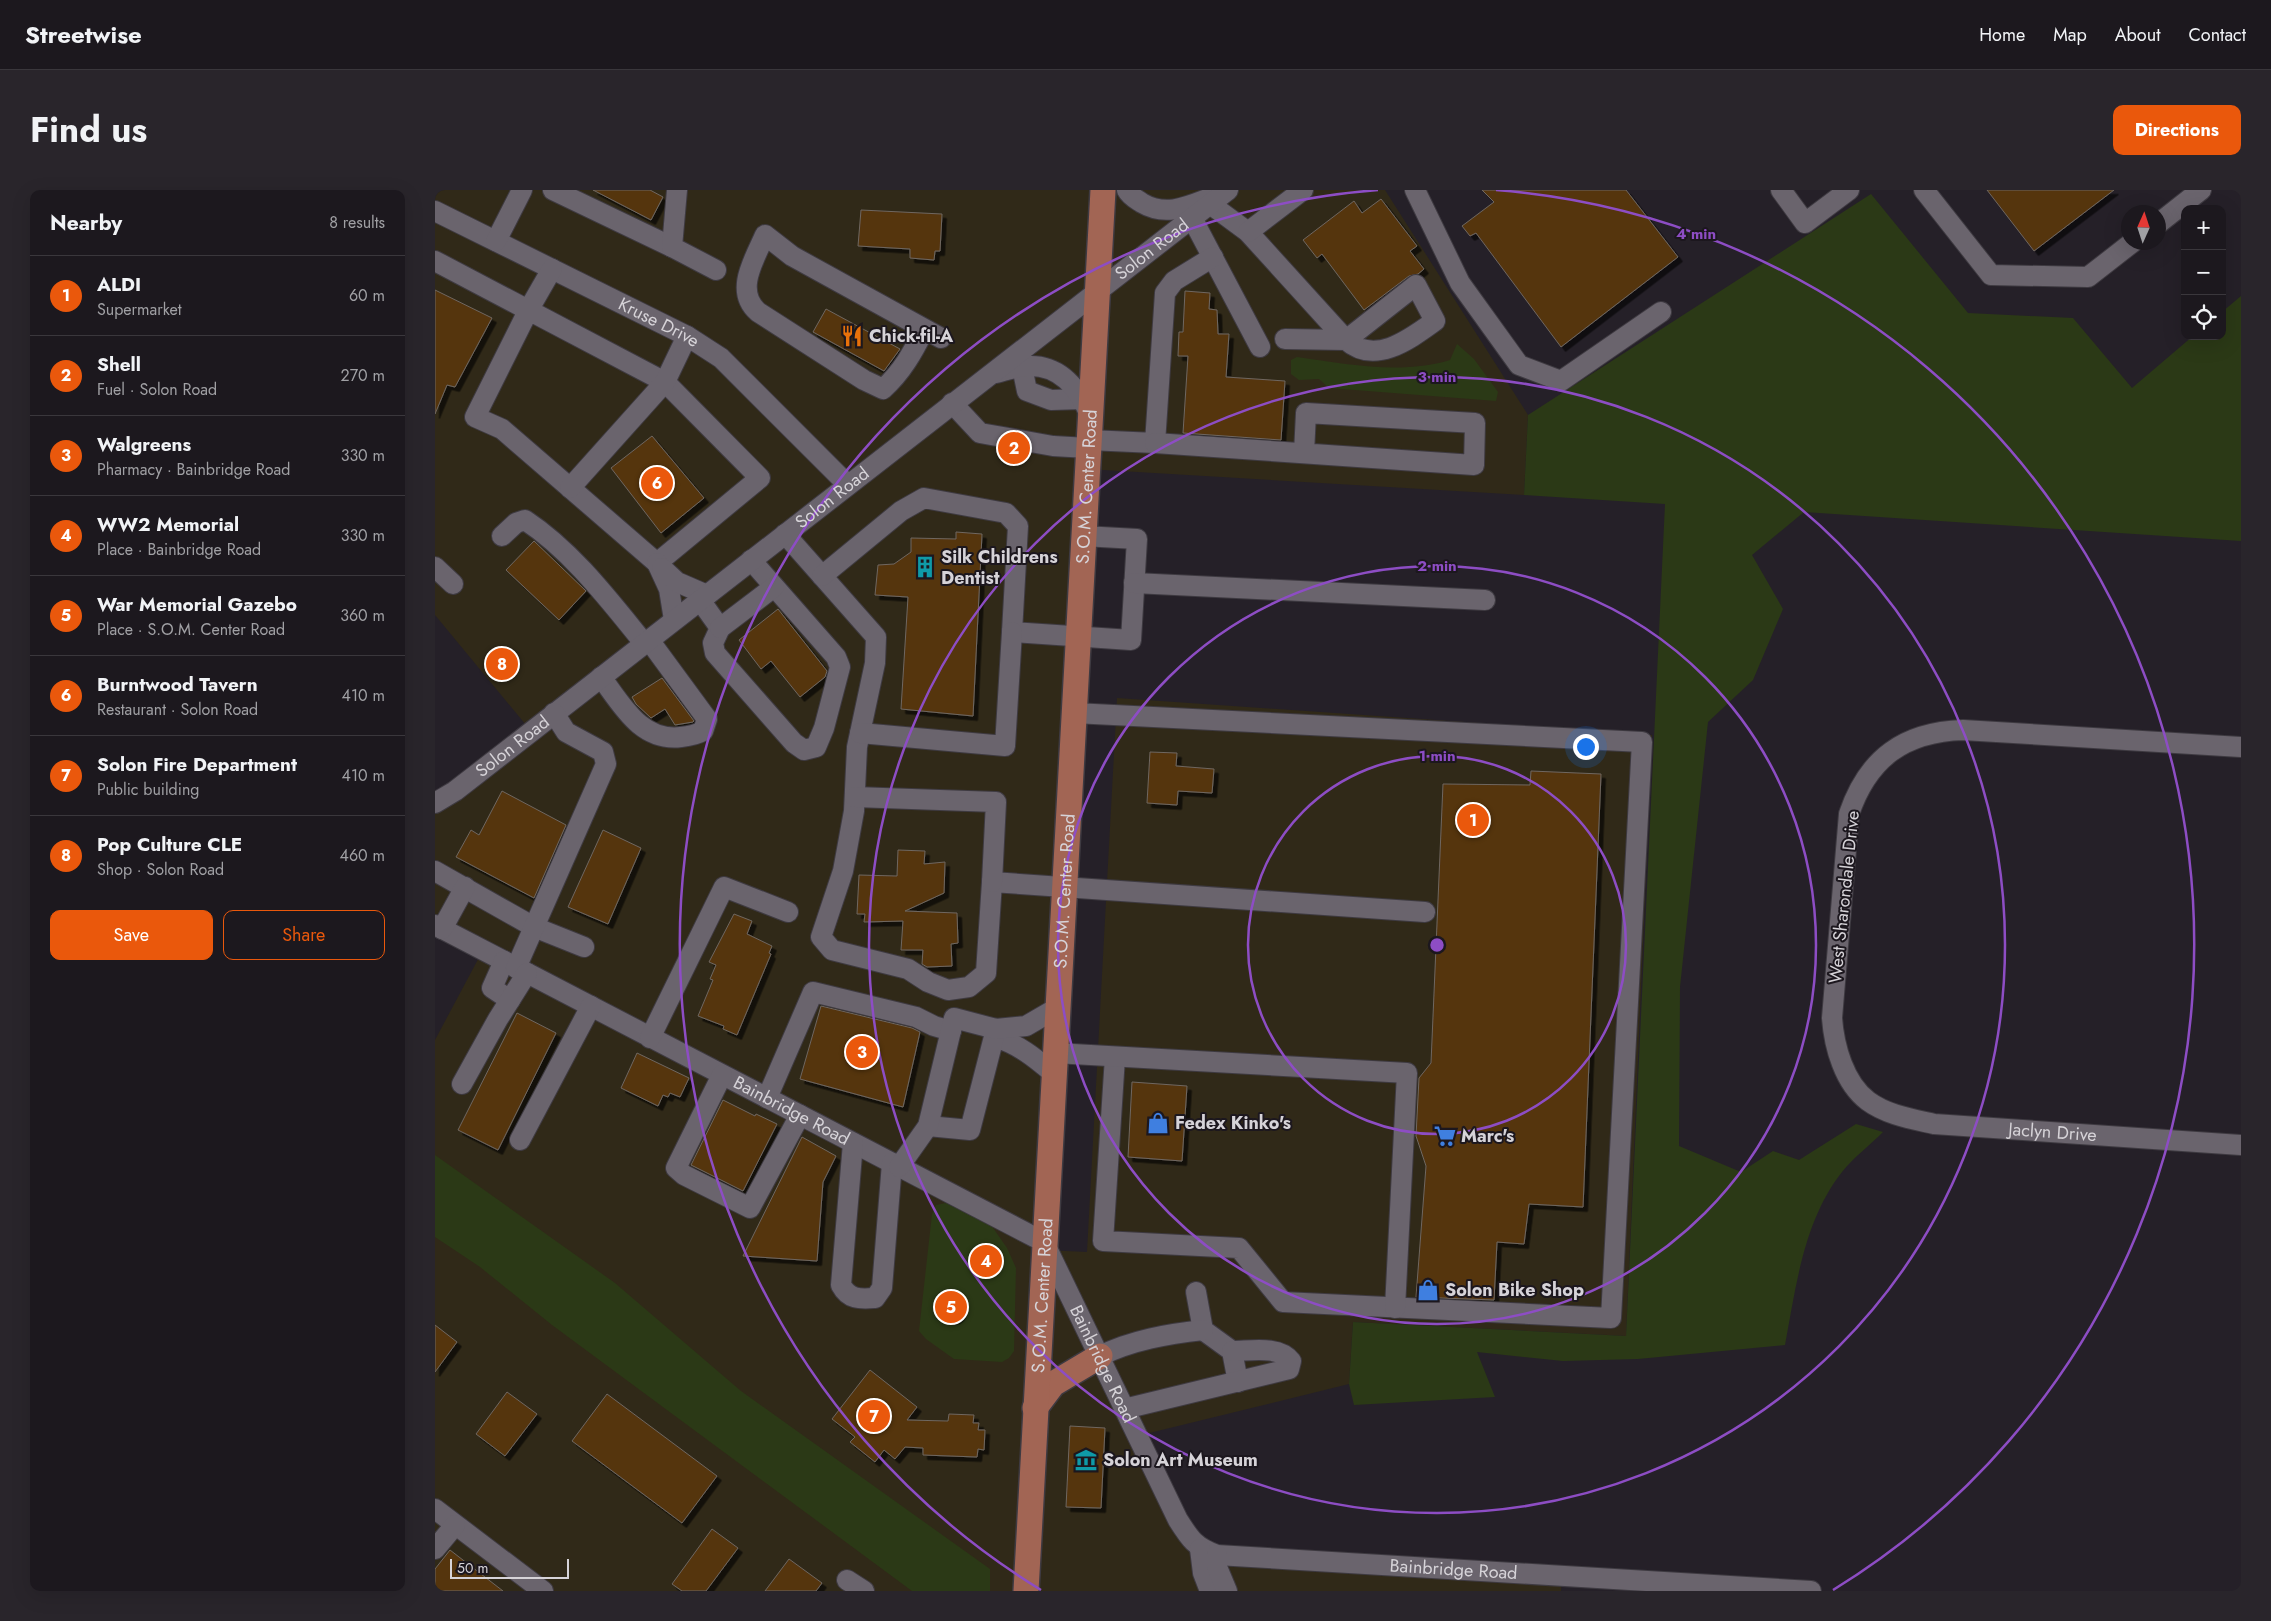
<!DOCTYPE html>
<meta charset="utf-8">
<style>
:root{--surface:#1c181e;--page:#29252b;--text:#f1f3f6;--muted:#a0a0a4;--line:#3a373c;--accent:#ea580c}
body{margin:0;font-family:Jost,sans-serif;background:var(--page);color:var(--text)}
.controls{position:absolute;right:15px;top:15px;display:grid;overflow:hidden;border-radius:10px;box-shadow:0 5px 20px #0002}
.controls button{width:45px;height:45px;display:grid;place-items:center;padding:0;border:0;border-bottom:1px solid var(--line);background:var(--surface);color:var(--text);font:25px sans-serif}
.compass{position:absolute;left:1686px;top:15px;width:45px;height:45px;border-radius:50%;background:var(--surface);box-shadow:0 5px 20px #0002;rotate:3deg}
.scale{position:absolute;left:15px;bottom:12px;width:119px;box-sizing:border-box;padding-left:5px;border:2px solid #d6d3d8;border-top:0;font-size:14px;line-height:18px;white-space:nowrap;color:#d6d3d8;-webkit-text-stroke:4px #1c171e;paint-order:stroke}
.you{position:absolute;left:1150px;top:556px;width:18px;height:18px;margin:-12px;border:4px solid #fff;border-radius:50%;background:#1a73e8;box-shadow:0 0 0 8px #1a73e833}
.badge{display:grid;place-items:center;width:32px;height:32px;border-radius:50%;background:var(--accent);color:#fff;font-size:16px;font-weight:700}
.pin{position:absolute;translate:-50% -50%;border:2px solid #fff;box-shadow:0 1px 5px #0006}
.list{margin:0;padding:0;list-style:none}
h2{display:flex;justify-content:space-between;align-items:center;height:65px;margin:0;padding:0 20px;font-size:21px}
h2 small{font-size:16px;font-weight:400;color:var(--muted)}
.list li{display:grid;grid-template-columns:32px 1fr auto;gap:15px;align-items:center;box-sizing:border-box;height:80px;padding:0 20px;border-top:1px solid var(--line)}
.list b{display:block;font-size:19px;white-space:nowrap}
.list p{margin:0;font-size:16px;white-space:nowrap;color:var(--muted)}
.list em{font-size:16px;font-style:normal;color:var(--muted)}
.actions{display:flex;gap:10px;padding:15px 20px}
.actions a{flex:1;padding:11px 0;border:1px solid var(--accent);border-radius:10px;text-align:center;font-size:18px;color:var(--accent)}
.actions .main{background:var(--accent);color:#fff}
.icon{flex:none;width:28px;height:28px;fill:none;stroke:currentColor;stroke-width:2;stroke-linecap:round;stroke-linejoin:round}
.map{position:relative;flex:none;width:1806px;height:1401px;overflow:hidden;border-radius:10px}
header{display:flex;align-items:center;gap:30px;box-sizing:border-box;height:70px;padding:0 25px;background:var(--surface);border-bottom:1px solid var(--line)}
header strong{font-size:24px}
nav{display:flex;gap:28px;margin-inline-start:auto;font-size:18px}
.intro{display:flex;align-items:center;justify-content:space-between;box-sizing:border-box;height:120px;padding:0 30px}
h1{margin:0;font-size:35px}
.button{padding:12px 22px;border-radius:10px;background:var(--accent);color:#fff;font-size:18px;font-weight:700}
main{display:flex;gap:30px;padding:0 30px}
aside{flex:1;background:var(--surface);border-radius:10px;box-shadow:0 5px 20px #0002}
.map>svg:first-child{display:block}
.commercial{fill:#302918}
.green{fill:#2b3916}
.building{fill:#543410;stroke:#6f6760;filter:url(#shadow)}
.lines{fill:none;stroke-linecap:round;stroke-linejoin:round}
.minor-casing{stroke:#3e3a41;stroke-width:22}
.major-casing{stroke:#3e3a41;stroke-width:28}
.minor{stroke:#6a646d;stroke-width:20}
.major{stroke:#a26554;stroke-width:25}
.ring{fill:none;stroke:#8d4dc4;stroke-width:2.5}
.labels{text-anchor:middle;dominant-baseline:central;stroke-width:4;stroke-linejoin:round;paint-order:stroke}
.street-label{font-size:18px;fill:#d6d3d8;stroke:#1c171e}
.poi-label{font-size:18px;font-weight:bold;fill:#d6d3d8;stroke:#1c171e;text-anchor:start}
.centre{fill:#8d4dc4;stroke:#1c171e;stroke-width:2.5}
.ring-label{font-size:15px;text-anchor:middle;font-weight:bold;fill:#8d4dc4;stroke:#1c171e;stroke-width:4;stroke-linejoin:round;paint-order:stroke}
</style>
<header>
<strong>Streetwise</strong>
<nav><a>Home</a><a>Map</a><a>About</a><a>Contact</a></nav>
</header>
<div class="intro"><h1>Find us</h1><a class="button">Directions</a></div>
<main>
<aside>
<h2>Nearby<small>8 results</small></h2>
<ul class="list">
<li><span class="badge">1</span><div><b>ALDI</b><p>Supermarket</p></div><em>60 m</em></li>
<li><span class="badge">2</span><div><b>Shell</b><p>Fuel · Solon Road</p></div><em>270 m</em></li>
<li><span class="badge">3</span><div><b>Walgreens</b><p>Pharmacy · Bainbridge Road</p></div><em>330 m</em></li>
<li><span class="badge">4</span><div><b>WW2 Memorial</b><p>Place · Bainbridge Road</p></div><em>330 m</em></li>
<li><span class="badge">5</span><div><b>War Memorial Gazebo</b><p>Place · S.O.M. Center Road</p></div><em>360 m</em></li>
<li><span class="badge">6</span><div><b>Burntwood Tavern</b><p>Restaurant · Solon Road</p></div><em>410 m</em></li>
<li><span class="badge">7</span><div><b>Solon Fire Department</b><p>Public building</p></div><em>410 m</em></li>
<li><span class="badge">8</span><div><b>Pop Culture CLE</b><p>Shop · Solon Road</p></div><em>460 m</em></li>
</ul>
<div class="actions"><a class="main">Save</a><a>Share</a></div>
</aside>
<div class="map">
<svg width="1806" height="1401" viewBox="0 0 1806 1401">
<defs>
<filter id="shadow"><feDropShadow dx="4.5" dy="4.5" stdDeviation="0" flood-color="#0009"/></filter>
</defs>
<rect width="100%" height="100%" fill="#252028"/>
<!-- commercial -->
<polygon class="commercial" points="0,0 950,0 1093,225 1089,305 652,279 609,1060 652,1062 682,508 1217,545 1191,1146 918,1132 914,1194 702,1246 765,1359 1127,1386 1126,1401 0,1401 0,850 48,760 0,735 0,613 96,541 0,425"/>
<!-- green -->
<g class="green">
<path d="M1436,4L1533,123L1638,128L1697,198L1758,146H1787V122L1806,106V351L1369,322L1317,365L1348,419L1318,490L1273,532L1245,797L1244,956L1306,982L1338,961L1364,970L1421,934L1448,942C1435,955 1418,968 1407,982C1369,1030 1361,1096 1350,1155L1203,1169L1128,1171L1042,1162L1060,1207L919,1215L914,1194L918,1132L1191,1146L1230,314L1089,305L1093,225Z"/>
<path d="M1022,154L1039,169L1063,202L1061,211L894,198L884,189L864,190L856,184V170L862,167C912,174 966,185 1015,170Z"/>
<polygon points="0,965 180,1093 306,1201 555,1379 555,1401 477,1401 117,1135 45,1077 0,1047"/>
<polygon points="511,1013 556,1035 572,1058 581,1078 579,1161 574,1168 567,1172 519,1169 491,1149 484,1141 497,1024 501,1015"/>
</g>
<!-- building -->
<g class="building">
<polygon points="158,0 215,0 228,7 216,30"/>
<polygon points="1047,0 1191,0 1243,67 1126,157 1041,43 1035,46 1027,36 1059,12"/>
<polygon points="1552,0 1679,0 1599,61"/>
<polygon points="946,9 982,56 975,61 989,79 983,84 974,86 929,120 887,64 882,68 868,50 919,11 927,23"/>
<polygon points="426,20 507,24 505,61 500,61 499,70 475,68 475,59 423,56"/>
<polygon points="0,100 57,128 20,197 12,195 0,224"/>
<polygon points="750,101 775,103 774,119 782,120 783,144 794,144 791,187 850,191 846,250 748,243 753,166 743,166 744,142 748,142"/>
<polygon points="391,119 465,159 449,181 378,142"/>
<polygon points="217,246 269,308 226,343 176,278"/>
<polygon points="521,342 547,344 538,526 466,519 473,407 440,405 443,375 459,374 476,362 476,348 521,349"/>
<polygon points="99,351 151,401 124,430 71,380"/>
<polygon points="343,419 392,481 390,487 365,507 336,471 326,479 304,450"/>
<polygon points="227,488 259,531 258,532 240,535 230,519 216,528 201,514 197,507"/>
<polygon points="715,562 742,563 741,576 779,579 777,603 743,601 742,615 712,613"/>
<polygon points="1096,581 1166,584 1148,1017 1094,1014 1089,1054 1062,1052 1059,1110 981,1107 991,976 981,946 984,888 996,873 1008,594 1095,595"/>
<polygon points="67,601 131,635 99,708 21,667 36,640 44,645"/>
<polygon points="168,640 206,658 173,734 133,717"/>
<polygon points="463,660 490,661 489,674 510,672 509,703 470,721 522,723 523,753 516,754 517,776 492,777 487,774 488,760 466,760 468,731 429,732 430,724 422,724 424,685 462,686"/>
<polygon points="299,724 317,731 312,744 337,756 334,763 336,764 302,845 288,839 289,836 263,826 278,790 275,789 281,775 274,772"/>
<polygon points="386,816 477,838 485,842 468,917 365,889"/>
<polygon points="82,823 121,843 63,960 23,940"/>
<polygon points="202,863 254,888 245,907 235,903 233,907 228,905 223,916 186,898"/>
<polygon points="697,892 752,896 747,971 693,967"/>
<polygon points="288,910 320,926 321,924 342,934 308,1001 256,975"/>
<polygon points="367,947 401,966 388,992 382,1071 308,1066"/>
<circle cx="516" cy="1119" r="11"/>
<polygon points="0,1135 22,1152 0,1182"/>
<polygon points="435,1180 482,1217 472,1230 513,1231 514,1224 539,1225 538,1233 544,1233 543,1240 550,1240 549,1260 543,1259 542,1267 488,1265 488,1258 470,1257 460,1269 449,1260 440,1272 415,1252 420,1247 397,1229"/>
<polygon points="72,1202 102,1224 70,1266 41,1244"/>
<polygon points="172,1204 282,1286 247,1333 137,1251"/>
<polygon points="635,1236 670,1238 666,1318 631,1317"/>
<polygon points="277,1339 303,1358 271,1401 247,1401 237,1394"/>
<polygon points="15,1360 68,1401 0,1401 0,1379"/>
<polygon points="354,1369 387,1393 381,1401 330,1401"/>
</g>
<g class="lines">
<!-- minor casing -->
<g class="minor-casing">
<g id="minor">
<polyline points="118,0 237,57"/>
<polyline points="242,0 237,57 281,80"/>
<path d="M692,0C695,6 701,9 707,13C729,26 749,18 772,9"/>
<polyline points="980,0 1025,93 1084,175 1126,191 1226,122"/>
<polyline points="1346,0 1370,33 1414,0"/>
<polyline points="1489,0 1556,85 1653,87 1698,52"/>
<path d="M775,14L813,42L911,150C940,176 975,149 1000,131L981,95L911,150L850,149"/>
<path id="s1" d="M0,21L252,146L286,168L413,295"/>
<polyline points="757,28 825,157"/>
<polyline points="1724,33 1766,0"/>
<polyline points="813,42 868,0"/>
<polyline points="61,51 87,0"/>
<polyline points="0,71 230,192 325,288 222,373 67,239 40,227 94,119 117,79"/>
<path d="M489,140C478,162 467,182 448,199L429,190L323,122C299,101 319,70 330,45L357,66L506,148"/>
<polyline points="587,177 592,201 616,210 648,209"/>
<path d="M561,183C571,181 582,176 592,176C625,174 643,198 655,225"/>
<polyline points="517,213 545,243 618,256 653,258"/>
<polyline points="654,250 720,253 730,103 739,91 778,67"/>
<polyline points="720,253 1039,275 1040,233 871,223 869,263"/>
<polyline points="135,298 230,192 252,146"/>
<polyline points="350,344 441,447 440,473 422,557 419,621 408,681 386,747 397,760 473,779 493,792 513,800 534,797 551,783 557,692 990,722"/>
<path d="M67,346L81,333L90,330C137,361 174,410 209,453"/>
<polyline points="222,373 234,399 239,430"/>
<polyline points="0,377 18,394"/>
<polyline points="227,378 242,392 272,405"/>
<polyline points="387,386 466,321 489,308 571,323 583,336 577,442 696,450 702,349 648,346"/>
<polyline points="699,393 1050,410"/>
<polyline points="265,410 285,438 278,453 280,463 359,553 369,560 381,557 389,538 405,477 401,467 316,370"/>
<polyline points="285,438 339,397"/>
<path d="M166,487C187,515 206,552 246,547C255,546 261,545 268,541L272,529L214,450"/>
<polyline points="639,523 1207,552 1176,1128 848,1112 804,1058 668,1051 680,867"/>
<polyline points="425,543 570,556 577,442"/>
<path id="s2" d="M1806,557L1528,540C1469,542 1433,568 1414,624L1397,828C1399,856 1409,893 1433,911C1452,925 1477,929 1499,934L1806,955"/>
<polyline points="420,607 561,612 557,692"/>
<path id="s3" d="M0,613L20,601L793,0"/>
<polyline points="0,681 99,737 149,757"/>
<path id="s4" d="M0,735L609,1052L743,1330C755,1349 760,1357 782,1365L1376,1401"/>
<polyline points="7,739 30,697"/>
<polyline points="69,771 57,798 75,810"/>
<polyline points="81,778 171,574 168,562 131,542 119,523"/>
<path d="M559,847C583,854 599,867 618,883"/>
<polyline points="215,848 289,697 353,722"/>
<polyline points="620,863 972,883 960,1118"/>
<polyline points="287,885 241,978 249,985 315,1018 365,925"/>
<polyline points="27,894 63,829 92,783"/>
<polyline points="332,908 378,802 481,827 499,836 516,841"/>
<polyline points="493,936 535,940 561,839"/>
<polyline points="85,950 156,816"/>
<path d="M418,953L406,1095C414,1110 425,1109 440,1108L447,1098L457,973"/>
<polyline points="464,977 493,936 519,828 561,839 591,836 622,818"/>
<polyline points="761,1102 768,1140 797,1161 803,1192"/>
<path d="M665,1166C697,1150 733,1144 768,1140"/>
<path d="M689,1219L854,1179L856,1171C844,1155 815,1161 797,1161"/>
<polyline points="0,1319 108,1401"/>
<polyline points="0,1359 20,1335"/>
<polyline points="765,1359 768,1383 775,1401"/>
<polyline points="782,1365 782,1377 792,1401"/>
<polyline points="412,1390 429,1401"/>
</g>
</g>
<!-- major casing -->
<g class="major-casing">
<g id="major">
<polyline points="600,1218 618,1194 665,1166"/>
<path id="s5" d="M591,1401L668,0"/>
</g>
</g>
<!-- minor -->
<use href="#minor" class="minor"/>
<!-- major -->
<use href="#major" class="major"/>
</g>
<!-- distance rings -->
<g class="ring">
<circle cx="1002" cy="755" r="189"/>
<circle cx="1002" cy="755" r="379"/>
<circle cx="1002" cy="755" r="568"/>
<path d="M606 1400A757 757 0 0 1 943 0M1061 0A757 757 0 0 1 1398 1400"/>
</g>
<!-- icons -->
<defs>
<g id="restaurant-bare" transform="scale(1.725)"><path d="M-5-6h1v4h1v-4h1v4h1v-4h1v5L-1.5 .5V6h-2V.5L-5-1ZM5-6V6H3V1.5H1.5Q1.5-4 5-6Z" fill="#e8710a" stroke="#1c171e" stroke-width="2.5" paint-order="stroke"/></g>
<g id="building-bare" transform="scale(1.725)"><path d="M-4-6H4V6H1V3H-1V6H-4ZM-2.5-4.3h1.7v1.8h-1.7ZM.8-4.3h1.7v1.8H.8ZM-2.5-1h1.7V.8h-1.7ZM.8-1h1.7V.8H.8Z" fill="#0f9aa8" stroke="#1c171e" stroke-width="2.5" paint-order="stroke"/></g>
<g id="shop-bare" transform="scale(1.725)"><path d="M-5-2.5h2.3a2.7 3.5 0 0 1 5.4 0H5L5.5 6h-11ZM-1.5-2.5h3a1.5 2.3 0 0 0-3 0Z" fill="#3f7fe0" stroke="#1c171e" stroke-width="2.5" paint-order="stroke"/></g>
<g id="supermarket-bare" transform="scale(1.725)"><path d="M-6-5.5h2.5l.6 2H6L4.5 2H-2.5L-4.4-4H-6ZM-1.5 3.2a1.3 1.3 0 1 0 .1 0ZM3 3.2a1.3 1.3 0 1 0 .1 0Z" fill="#3f7fe0" stroke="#1c171e" stroke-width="2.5" paint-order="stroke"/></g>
<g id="museum-bare" transform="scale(1.725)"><path d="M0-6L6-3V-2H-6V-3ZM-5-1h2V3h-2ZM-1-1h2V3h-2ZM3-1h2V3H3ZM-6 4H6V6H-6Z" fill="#0f9aa8" stroke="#1c171e" stroke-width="2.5" paint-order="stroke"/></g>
</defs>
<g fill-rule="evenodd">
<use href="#restaurant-bare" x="417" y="146"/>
<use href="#building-bare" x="490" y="377"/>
<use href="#shop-bare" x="723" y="933"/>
<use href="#supermarket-bare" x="1010" y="946"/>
<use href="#shop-bare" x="993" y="1100"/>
<use href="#museum-bare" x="651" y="1270"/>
</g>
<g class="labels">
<!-- street labels -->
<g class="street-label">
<text stroke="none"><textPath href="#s3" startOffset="906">Solon Road</textPath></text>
<text stroke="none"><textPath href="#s1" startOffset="250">Kruse Drive</textPath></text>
<text stroke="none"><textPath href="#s5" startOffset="1106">S.O.M. Center Road</textPath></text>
<text stroke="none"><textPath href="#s3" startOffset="501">Solon Road</textPath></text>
<text stroke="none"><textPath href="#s3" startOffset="96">Solon Road</textPath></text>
<text stroke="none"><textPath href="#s5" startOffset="701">S.O.M. Center Road</textPath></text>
<text transform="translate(1409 707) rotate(-84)">West Sharondale Drive</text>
<text stroke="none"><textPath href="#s4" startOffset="402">Bainbridge Road</textPath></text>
<text stroke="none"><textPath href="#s2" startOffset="918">Jaclyn Drive</textPath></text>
<text stroke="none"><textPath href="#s5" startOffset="296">S.O.M. Center Road</textPath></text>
<text stroke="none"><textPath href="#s4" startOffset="822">Bainbridge Road</textPath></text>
<text stroke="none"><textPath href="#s4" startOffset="1286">Bainbridge Road</textPath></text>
</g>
<!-- poi labels -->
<g class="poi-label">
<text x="434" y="146">Chick-fil-A</text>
<text x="506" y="367">Silk Childrens<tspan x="506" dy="21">Dentist</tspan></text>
<text x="740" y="933">Fedex Kinko's</text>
<text x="1026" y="946">Marc's</text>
<text x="1010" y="1100">Solon Bike Shop</text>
<text x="668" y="1270">Solon Art Museum</text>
</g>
</g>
<circle cx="1002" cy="755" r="8" class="centre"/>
<g class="ring-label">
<text x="1261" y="49">4 min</text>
<text x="1002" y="192">3 min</text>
<text x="1002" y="381">2 min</text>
<text x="1002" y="571">1 min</text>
</g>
</svg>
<div class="controls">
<button>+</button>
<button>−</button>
<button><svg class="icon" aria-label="locate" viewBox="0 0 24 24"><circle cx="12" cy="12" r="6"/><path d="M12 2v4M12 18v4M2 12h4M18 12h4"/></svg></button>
</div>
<svg class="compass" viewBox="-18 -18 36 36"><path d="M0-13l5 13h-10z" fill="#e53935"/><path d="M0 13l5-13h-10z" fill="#a0a0a4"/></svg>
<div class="scale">50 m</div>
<div class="you"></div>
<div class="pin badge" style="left:1038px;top:630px">1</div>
<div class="pin badge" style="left:579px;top:258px">2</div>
<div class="pin badge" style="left:427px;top:862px">3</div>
<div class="pin badge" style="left:551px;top:1071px">4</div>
<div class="pin badge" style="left:516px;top:1117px">5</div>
<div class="pin badge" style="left:222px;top:293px">6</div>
<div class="pin badge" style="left:439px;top:1226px">7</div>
<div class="pin badge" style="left:67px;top:474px">8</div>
</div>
</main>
